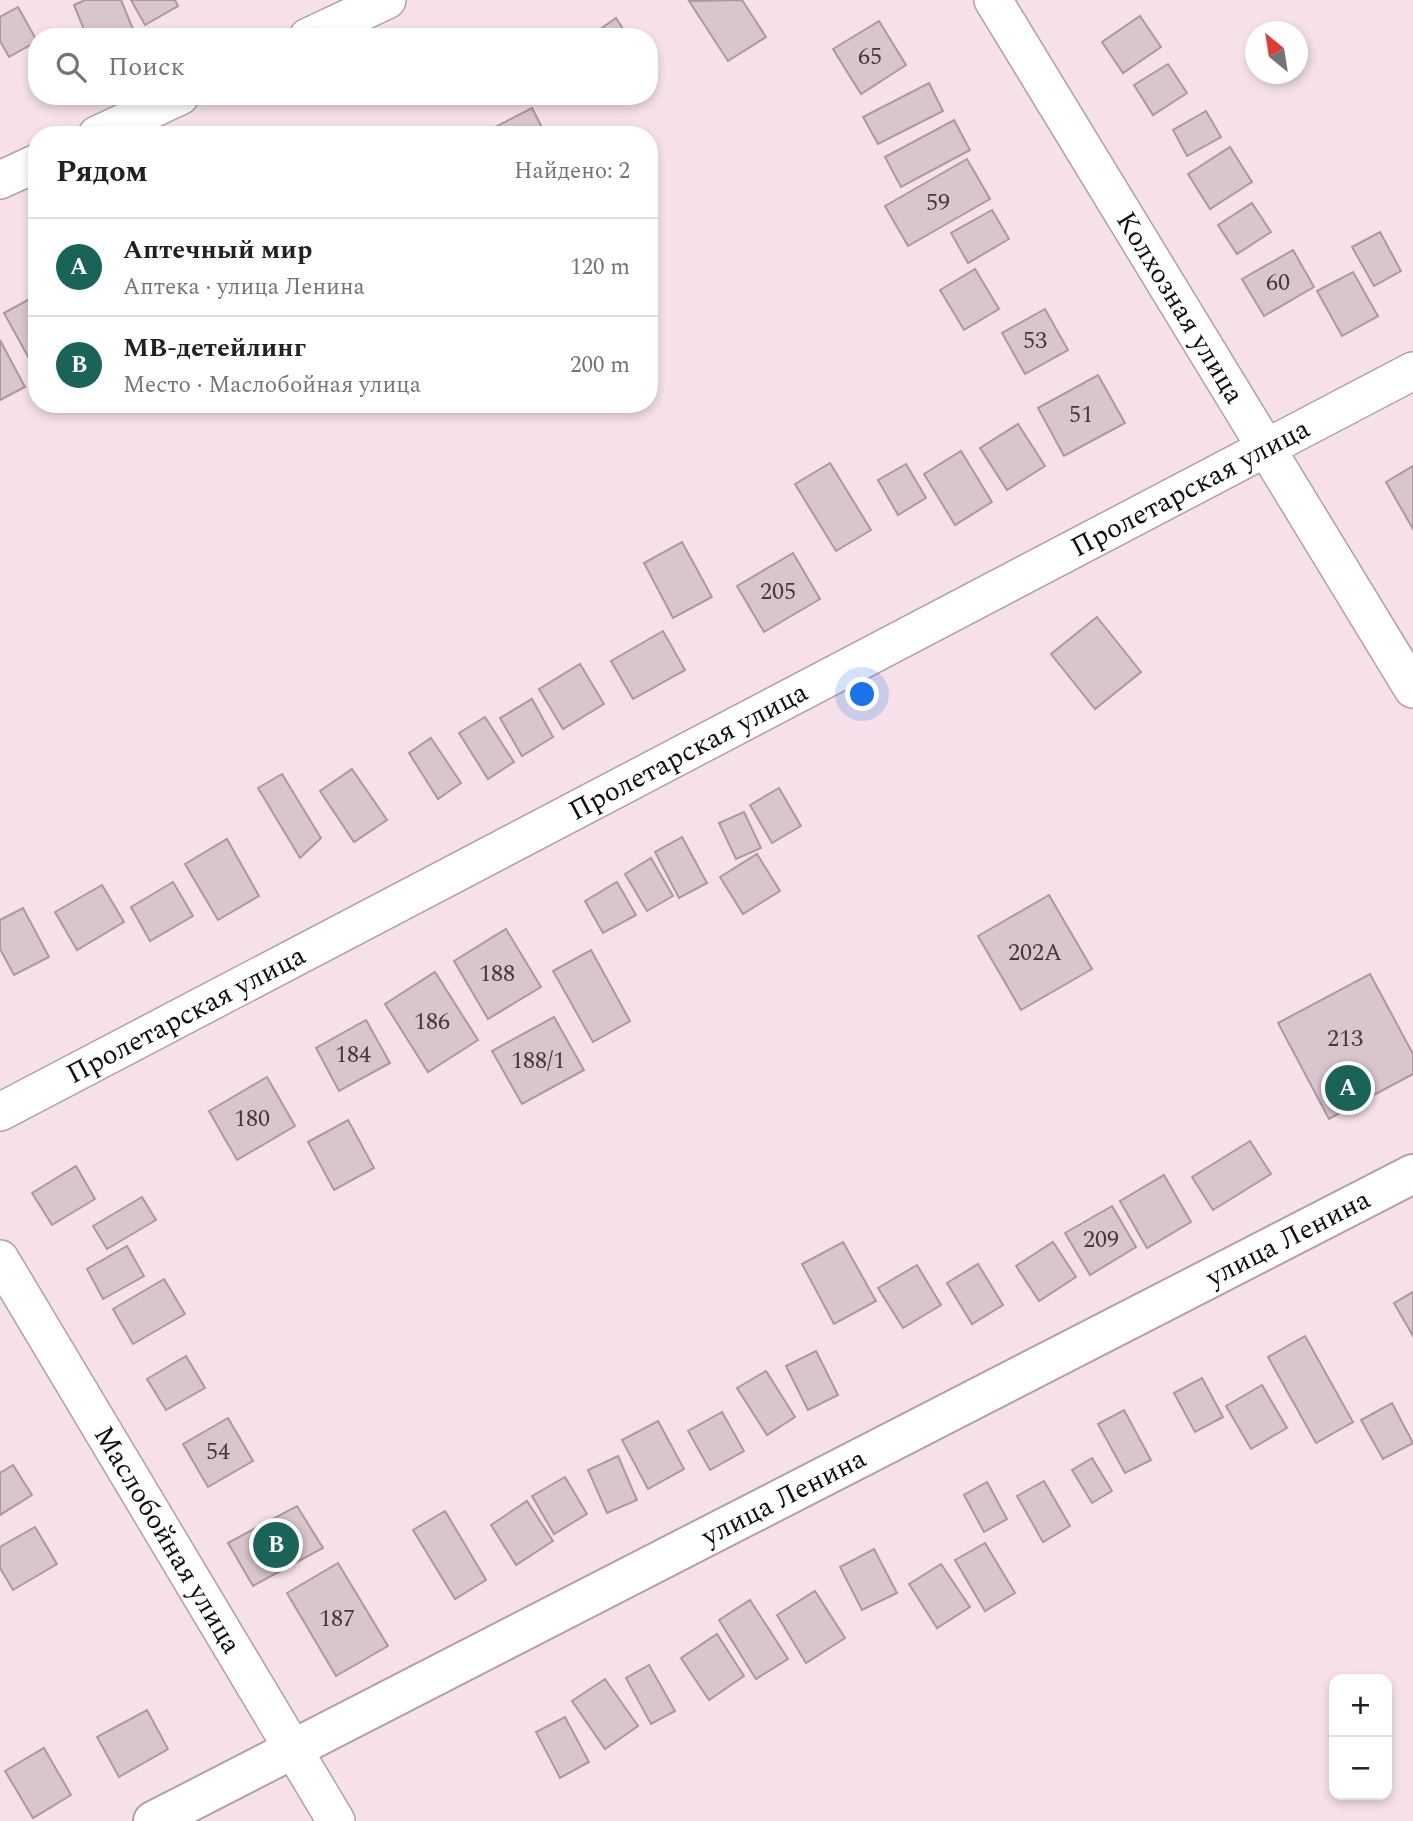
<!DOCTYPE html>
<html lang="ru">
<meta charset="utf-8">
<style>
:root{--surface:#fff;--page:#f6f6f6;--text:#202124;--muted:#757577;--line:#e0e0e0;--accent:#1a6358}
body{margin:0;font-family:Spectral,serif;background:var(--page);color:var(--text)}
.controls{position:absolute;right:21px;bottom:21px;display:grid;overflow:hidden;border-radius:14px;box-shadow:0 4px 10px #0003}
.controls button{width:63px;height:63px;display:grid;place-items:center;padding:0;border:0;border-bottom:2px solid var(--line);background:var(--surface);color:var(--text);font:35px sans-serif}
.compass{position:absolute;left:1245px;top:21px;width:63px;height:63px;border-radius:50%;background:var(--surface);box-shadow:0 4px 10px #0003;rotate:330deg}
.you{position:absolute;left:863px;top:695px;width:24px;height:24px;margin:-18px;border:5px solid #fff;border-radius:50%;background:#1a73e8;box-shadow:0 0 0 10px #1a73e833}
.badge{display:grid;place-items:center;width:46px;height:46px;border-radius:50%;background:var(--accent);color:#fff;font-size:23px;font-weight:700}
.pin{position:absolute;translate:-50% -50%;border:4px solid #fff;box-shadow:0 2px 7px #0006}
.list{margin:0;padding:0;list-style:none}
h2{display:flex;justify-content:space-between;align-items:center;height:91px;margin:0;padding:0 28px;font-size:30px}
h2 small{font-size:23px;font-weight:400;color:var(--muted)}
.list li{display:grid;grid-template-columns:46px 1fr auto;gap:21px;align-items:center;box-sizing:border-box;height:98px;padding:0 28px;border-top:2px solid var(--line)}
.list b{display:block;font-size:26px;white-space:nowrap}
.list p{margin:0;font-size:23px;white-space:nowrap;color:var(--muted)}
.list em{font-size:23px;font-style:normal;color:var(--muted)}
.icon{flex:none;width:38px;height:38px;fill:none;stroke:currentColor;stroke-width:2;stroke-linecap:round;stroke-linejoin:round}
.map{position:relative;flex:none;width:1413px;height:1821px;overflow:hidden}
.search{position:absolute;background:var(--surface);box-shadow:0 4px 10px #0003;left:28px;top:28px;width:630px;height:77px;display:flex;align-items:center;gap:18px;box-sizing:border-box;padding:0 24px;border-radius:28px;color:var(--muted);font-size:26px}
.panel{position:absolute;background:var(--surface);box-shadow:0 4px 10px #0003;left:28px;top:126px;width:630px;height:287px;border-radius:28px}
.map>svg:first-child{display:block}
.building{fill:#d9c5cd;stroke:#ab98a0;stroke-width:2}
.lines{fill:none;stroke-linecap:round;stroke-linejoin:round}
.street-casing{stroke:#b29fa7;stroke-width:40}
.secondary-casing{stroke:#b29fa7;stroke-width:42}
.street{stroke:#fff;stroke-width:37}
.secondary{stroke:#fff;stroke-width:38}
.labels{text-anchor:middle;dominant-baseline:central;stroke-width:7;stroke-linejoin:round;paint-order:stroke}
.number-label{font-size:24px;fill:#443a3e}
.street-label{font-size:28px;fill:#120c0f;stroke:#fff}
</style>
<div class="map">
<svg width="1413" height="1821" viewBox="0 0 1413 1821">
<rect width="100%" height="100%" fill="#f6e1ea"/>
<!-- building -->
<g class="building">
<polygon points="85,0 121,0 135,34 127,37 87,37 74,5"/>
<polygon points="131,0 175,0 178,6 145,25"/>
<polygon points="742,0 766,37 728,61 689,1"/>
<polygon points="18,7 37,41 9,57 0,41 0,17"/>
<polygon points="1140,16 1161,47 1123,73 1102,42"/>
<polygon points="616,18 628,37 589,37"/>
<polygon points="879,21 906,65 861,94 833,49"/>
<polygon points="1168,64 1187,93 1153,115 1134,85"/>
<polygon points="929,83 943,111 878,144 863,117"/>
<polygon points="532,108 546,135 480,135"/>
<polygon points="1206,111 1221,137 1187,156 1173,130"/>
<polygon points="954,120 970,150 901,187 885,157"/>
<polygon points="1230,147 1252,182 1210,209 1188,174"/>
<polygon points="967,159 990,199 908,246 885,206"/>
<polygon points="1252,203 1271,232 1237,254 1218,225"/>
<polygon points="992,210 1009,239 968,263 951,233"/>
<polygon points="1380,232 1401,271 1374,286 1352,247"/>
<polygon points="1293,250 1314,287 1264,316 1242,279"/>
<polygon points="975,269 999,309 964,330 940,290"/>
<polygon points="1353,272 1378,316 1342,336 1317,291"/>
<polygon points="37,295 37,373 4,313"/>
<polygon points="1045,309 1068,350 1025,374 1002,333"/>
<polygon points="0,340 25,387 0,400"/>
<polygon points="1098,375 1125,423 1064,456 1038,408"/>
<polygon points="1018,424 1045,466 1007,490 980,448"/>
<polygon points="961,451 992,502 955,525 924,474"/>
<polygon points="830,463 871,530 836,551 795,484"/>
<polygon points="906,464 926,498 898,515 878,480"/>
<polygon points="1413,466 1413,529 1386,482"/>
<polygon points="682,542 712,597 673,618 644,563"/>
<polygon points="793,553 820,599 764,632 737,586"/>
<polygon points="1097,617 1141,672 1095,709 1051,654"/>
<polygon points="663,631 685,670 633,699 611,661"/>
<polygon points="580,664 604,704 563,729 539,689"/>
<polygon points="532,699 553,737 522,756 500,718"/>
<polygon points="485,717 514,762 488,779 459,733"/>
<polygon points="431,738 461,783 438,799 409,753"/>
<polygon points="352,769 387,820 354,842 320,791"/>
<polygon points="282,774 321,838 300,858 258,788"/>
<polygon points="779,788 801,826 772,843 750,805"/>
<polygon points="744,812 761,848 736,859 719,823"/>
<polygon points="682,837 707,883 679,898 655,852"/>
<polygon points="227,839 259,896 218,920 185,864"/>
<polygon points="757,854 780,891 743,914 720,877"/>
<polygon points="651,858 673,896 647,911 625,874"/>
<polygon points="173,882 193,916 150,941 131,907"/>
<polygon points="617,882 636,915 603,933 585,901"/>
<polygon points="102,885 124,922 77,950 55,912"/>
<polygon points="1049,895 1092,969 1021,1010 978,936"/>
<polygon points="23,908 49,957 14,975 0,949 0,920"/>
<polygon points="506,929 541,987 488,1019 454,961"/>
<polygon points="591,950 630,1021 593,1042 553,971"/>
<polygon points="435,972 478,1040 428,1072 385,1004"/>
<polygon points="1370,974 1413,1054 1413,1074 1329,1119 1278,1023"/>
<polygon points="554,1017 584,1070 522,1104 492,1051"/>
<polygon points="366,1020 390,1063 339,1091 316,1048"/>
<polygon points="267,1077 295,1126 237,1160 209,1111"/>
<polygon points="348,1120 374,1168 334,1190 308,1142"/>
<polygon points="1250,1141 1271,1174 1213,1210 1192,1177"/>
<polygon points="76,1166 95,1199 52,1225 32,1193"/>
<polygon points="1164,1175 1191,1222 1147,1248 1120,1201"/>
<polygon points="142,1197 156,1220 107,1249 93,1226"/>
<polygon points="1112,1206 1136,1247 1090,1275 1065,1233"/>
<polygon points="843,1242 876,1301 834,1324 802,1264"/>
<polygon points="1053,1242 1076,1277 1039,1301 1016,1266"/>
<polygon points="127,1246 144,1276 103,1299 87,1269"/>
<polygon points="978,1264 1003,1305 972,1324 947,1283"/>
<polygon points="917,1265 941,1305 903,1328 878,1288"/>
<polygon points="164,1279 185,1314 133,1344 113,1309"/>
<polygon points="1413,1292 1413,1336 1394,1303"/>
<polygon points="1305,1336 1353,1422 1316,1443 1268,1357"/>
<polygon points="816,1351 838,1395 808,1410 786,1366"/>
<polygon points="186,1356 205,1388 166,1410 147,1379"/>
<polygon points="766,1371 795,1417 767,1435 737,1388"/>
<polygon points="1202,1378 1223,1417 1195,1432 1174,1393"/>
<polygon points="1262,1385 1287,1428 1251,1449 1226,1406"/>
<polygon points="1392,1403 1413,1443 1383,1459 1361,1420"/>
<polygon points="1124,1410 1151,1460 1125,1473 1098,1424"/>
<polygon points="722,1412 744,1451 710,1470 688,1431"/>
<polygon points="228,1418 253,1461 208,1487 183,1444"/>
<polygon points="658,1421 684,1469 648,1489 622,1440"/>
<polygon points="618,1456 637,1500 607,1513 588,1470"/>
<polygon points="1092,1458 1112,1491 1092,1503 1072,1470"/>
<polygon points="13,1465 32,1495 0,1515 0,1473"/>
<polygon points="565,1477 587,1514 554,1534 532,1496"/>
<polygon points="1044,1481 1070,1526 1043,1542 1017,1496"/>
<polygon points="987,1482 1007,1519 984,1532 964,1495"/>
<polygon points="527,1501 553,1541 516,1565 491,1525"/>
<polygon points="297,1506 323,1548 253,1586 228,1543"/>
<polygon points="445,1511 486,1580 455,1599 413,1530"/>
<polygon points="35,1527 57,1564 13,1590 0,1568 0,1547"/>
<polygon points="985,1543 1015,1593 985,1611 955,1560"/>
<polygon points="874,1549 897,1593 862,1610 840,1567"/>
<polygon points="338,1563 388,1646 336,1676 287,1593"/>
<polygon points="941,1564 970,1607 937,1628 909,1584"/>
<polygon points="815,1591 845,1638 806,1663 777,1615"/>
<polygon points="750,1600 788,1659 756,1679 719,1620"/>
<polygon points="717,1634 744,1676 709,1700 681,1658"/>
<polygon points="649,1665 675,1711 651,1724 626,1678"/>
<polygon points="605,1679 638,1726 605,1749 572,1701"/>
<polygon points="147,1710 168,1749 119,1777 97,1737"/>
<polygon points="565,1717 589,1762 560,1778 536,1732"/>
<polygon points="44,1748 71,1795 33,1818 5,1771"/>
</g>
<g class="lines">
<!-- street casing -->
<g class="street-casing">
<g id="street">
<path id="s1" d="M993,0L1413,689"/>
<polyline points="308,37 387,0"/>
<polyline points="97,135 180,96"/>
<polyline points="0,180 37,163"/>
<path id="s2" d="M0,1112L1413,371"/>
<path id="s3" d="M0,1259L336,1821"/>
</g>
</g>
<!-- secondary casing -->
<g class="secondary-casing">
<g id="secondary">
<path id="s4" d="M153,1821L1413,1174"/>
</g>
</g>
<!-- street -->
<use href="#street" class="street"/>
<!-- secondary -->
<use href="#secondary" class="secondary"/>
</g>
<g class="labels">
<!-- number labels -->
<g class="number-label">
<text x="870" y="57">65</text>
<text x="938" y="203">59</text>
<text x="1278" y="283">60</text>
<text x="1035" y="341">53</text>
<text x="1081" y="415">51</text>
<text x="778" y="592">205</text>
<text x="1035" y="953">202А</text>
<text x="497" y="974">188</text>
<text x="432" y="1022">186</text>
<text x="1345" y="1039">213</text>
<text x="353" y="1055">184</text>
<text x="538" y="1061">188/1</text>
<text x="252" y="1119">180</text>
<text x="1101" y="1240">209</text>
<text x="218" y="1452">54</text>
<text x="337" y="1619">187</text>
</g>
<!-- street labels -->
<g class="street-label">
<text stroke="none"><textPath href="#s1" startOffset="360">Колхозная улица</textPath></text>
<text stroke="none"><textPath href="#s2" startOffset="1344">Пролетарская улица</textPath></text>
<text stroke="none"><textPath href="#s2" startOffset="777">Пролетарская улица</textPath></text>
<text stroke="none"><textPath href="#s2" startOffset="210">Пролетарская улица</textPath></text>
<text stroke="none"><textPath href="#s4" startOffset="1276">улица Ленина</textPath></text>
<text stroke="none"><textPath href="#s4" startOffset="709">улица Ленина</textPath></text>
<text stroke="none"><textPath href="#s3" startOffset="327">Маслобойная улица</textPath></text>
</g>
</g>
</svg>
<div class="controls">
<button>+</button>
<button>−</button>
</div>
<svg class="compass" viewBox="-18 -18 36 36"><path d="M0-13l5 13h-10z" fill="#e53935"/><path d="M0 13l5-13h-10z" fill="#757577"/></svg>
<div class="you"></div>
<div class="pin badge" style="left:1348px;top:1088px">A</div>
<div class="pin badge" style="left:276px;top:1545px">B</div>
<div class="search"><svg class="icon" aria-label="search" viewBox="0 0 24 24"><circle cx="10" cy="10" r="6"/><path d="M15 15l6 6"/></svg>Поиск</div>
<section class="panel">
<h2>Рядом<small>Найдено: 2</small></h2>
<ul class="list">
<li><span class="badge">A</span><div><b>Аптечный мир</b><p>Аптека · улица Ленина</p></div><em>120 m</em></li>
<li><span class="badge">B</span><div><b>MB-детейлинг</b><p>Место · Маслобойная улица</p></div><em>200 m</em></li>
</ul>
</section>
</div>
